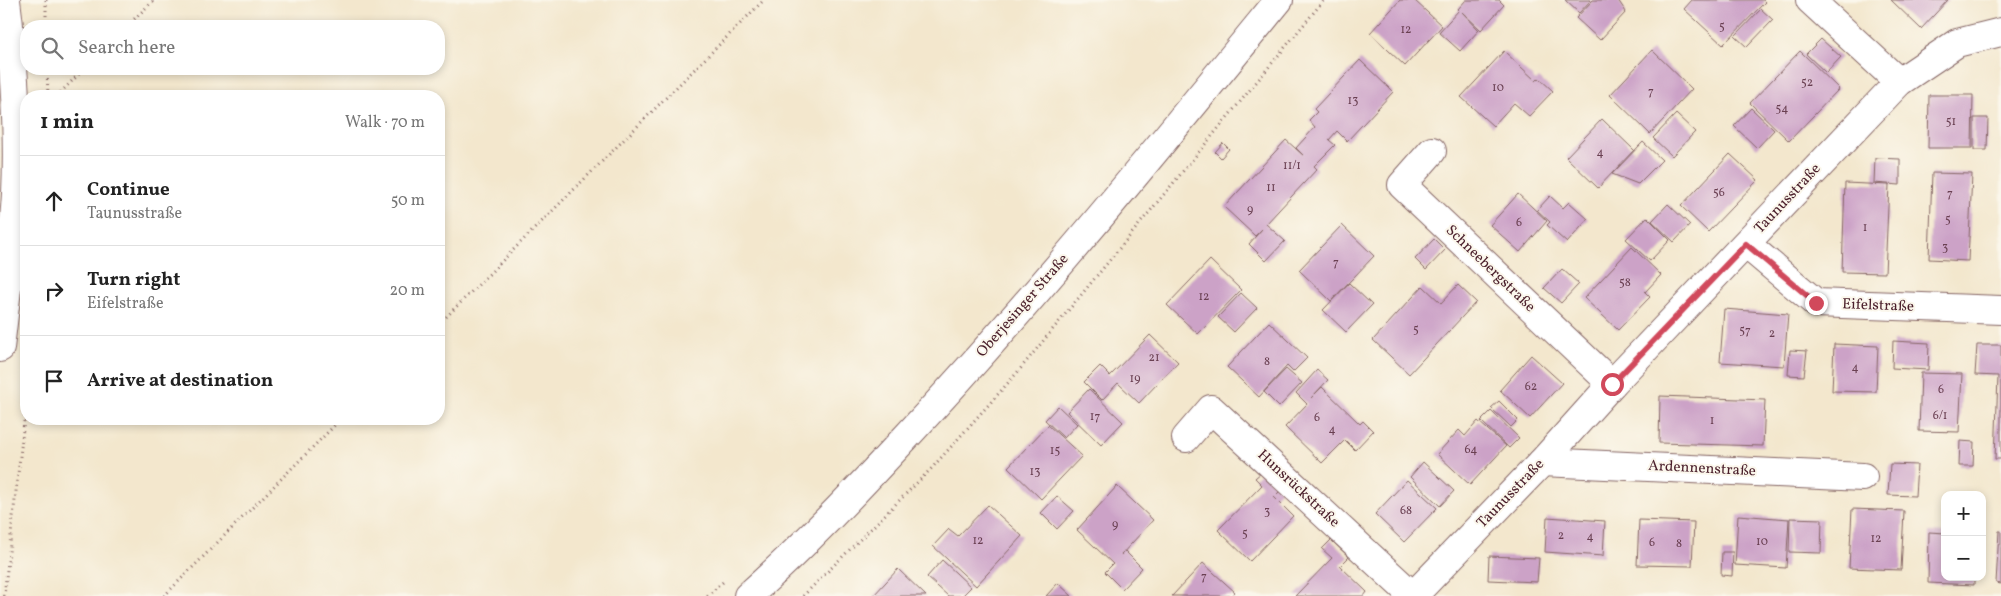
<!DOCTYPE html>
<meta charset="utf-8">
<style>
:root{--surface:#fff;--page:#f2f2f2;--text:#222;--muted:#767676;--line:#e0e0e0}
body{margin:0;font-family:Vollkorn,serif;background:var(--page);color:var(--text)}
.controls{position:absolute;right:15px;bottom:15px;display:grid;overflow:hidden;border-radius:10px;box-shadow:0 2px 8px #0003}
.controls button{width:45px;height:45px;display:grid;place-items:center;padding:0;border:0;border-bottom:1px solid var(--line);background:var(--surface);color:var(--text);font:25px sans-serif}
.stop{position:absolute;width:15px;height:15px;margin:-11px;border:4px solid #d1495b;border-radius:50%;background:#fff}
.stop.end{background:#d1495b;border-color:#fff;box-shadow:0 1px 5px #0008}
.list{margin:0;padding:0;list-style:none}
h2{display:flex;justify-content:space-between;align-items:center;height:65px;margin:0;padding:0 20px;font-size:21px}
h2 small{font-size:16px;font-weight:400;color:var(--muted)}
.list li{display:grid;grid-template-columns:32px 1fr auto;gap:15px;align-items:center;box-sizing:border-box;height:90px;padding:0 20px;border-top:1px solid var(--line)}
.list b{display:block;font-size:19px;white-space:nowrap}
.list p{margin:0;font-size:16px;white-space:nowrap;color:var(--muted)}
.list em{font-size:16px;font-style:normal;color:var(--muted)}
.icon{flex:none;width:28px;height:28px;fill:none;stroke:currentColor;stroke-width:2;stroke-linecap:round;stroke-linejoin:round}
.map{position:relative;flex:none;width:2001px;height:596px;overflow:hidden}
.search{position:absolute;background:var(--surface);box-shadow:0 2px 8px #0003;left:20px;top:20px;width:425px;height:55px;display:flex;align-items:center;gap:12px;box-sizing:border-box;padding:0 18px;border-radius:20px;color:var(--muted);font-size:19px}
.panel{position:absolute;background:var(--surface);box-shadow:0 2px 8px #0003;left:20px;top:90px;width:425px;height:335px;border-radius:20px}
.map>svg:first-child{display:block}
.building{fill:#cca2c7}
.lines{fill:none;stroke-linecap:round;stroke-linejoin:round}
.street-casing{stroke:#856564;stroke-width:30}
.secondary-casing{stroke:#856564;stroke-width:30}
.primary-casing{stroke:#856564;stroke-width:30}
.path{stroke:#856564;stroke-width:3;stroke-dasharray:1 4;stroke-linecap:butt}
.street{stroke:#fff;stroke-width:28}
.secondary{stroke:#fff;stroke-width:28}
.primary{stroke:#fff;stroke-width:28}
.route{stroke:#d1495b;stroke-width:6}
.labels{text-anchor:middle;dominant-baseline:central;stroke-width:4;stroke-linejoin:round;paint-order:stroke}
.number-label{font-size:12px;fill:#6a4052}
.street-label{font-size:15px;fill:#4a1f2b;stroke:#fbf7ec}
</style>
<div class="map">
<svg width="2001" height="596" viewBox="0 0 2001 596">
<rect width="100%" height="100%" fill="#fbf7ec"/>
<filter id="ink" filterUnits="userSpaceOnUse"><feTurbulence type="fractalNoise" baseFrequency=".02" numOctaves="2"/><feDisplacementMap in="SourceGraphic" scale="10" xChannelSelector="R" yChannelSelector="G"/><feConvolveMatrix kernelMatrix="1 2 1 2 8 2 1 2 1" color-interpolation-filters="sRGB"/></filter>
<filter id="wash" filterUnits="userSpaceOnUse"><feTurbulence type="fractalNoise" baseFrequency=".0096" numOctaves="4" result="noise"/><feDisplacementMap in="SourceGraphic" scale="20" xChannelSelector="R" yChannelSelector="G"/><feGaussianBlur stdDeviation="1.12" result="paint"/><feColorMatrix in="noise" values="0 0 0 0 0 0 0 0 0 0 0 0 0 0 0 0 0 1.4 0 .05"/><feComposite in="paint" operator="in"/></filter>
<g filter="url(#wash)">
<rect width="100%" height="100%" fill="#f3e7cd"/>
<g id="blocks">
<!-- building -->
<g class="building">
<polygon points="1400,0 1414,0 1442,26 1405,66 1370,33"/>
<polygon points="1466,0 1499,0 1504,5 1481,30 1462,12 1479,30 1460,51 1439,32 1459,10 1458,9"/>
<polygon points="1565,0 1591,0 1579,13"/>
<polygon points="1593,0 1618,0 1626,12 1600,40 1576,18"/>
<polygon points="1692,0 1763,0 1765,2 1723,45 1684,9"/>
<polygon points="1891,0 1948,0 1921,29"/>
<polygon points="1761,9 1773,20 1747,47 1735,36"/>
<polygon points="1821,39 1841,57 1826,73 1806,54"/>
<polygon points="1652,50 1692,89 1650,134 1610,95"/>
<polygon points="1504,51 1536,81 1539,78 1553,91 1529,116 1514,103 1493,126 1461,97"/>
<polygon points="1800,51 1839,89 1789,141 1750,103"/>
<polygon points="1360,60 1393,92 1347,141 1337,131 1329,140 1335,145 1314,166 1317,169 1266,224 1285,241 1266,261 1249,244 1262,229 1255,236 1224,207 1286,140 1304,156 1296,148 1315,127 1309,120 1317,112 1314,109"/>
<polygon points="1929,95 1973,95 1972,148 1928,148"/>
<polygon points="1751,108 1774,130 1757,148 1734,126"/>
<polygon points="1676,114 1695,132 1672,156 1653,138"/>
<polygon points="1974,118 1988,118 1987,150 1974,150"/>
<polygon points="1602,119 1634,150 1598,188 1566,157"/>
<polygon points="1643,142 1662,160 1638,184 1612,174"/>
<polygon points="1223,143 1229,149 1221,158 1215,152"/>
<polygon points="1730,154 1758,180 1708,232 1681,206"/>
<polygon points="1875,158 1900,159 1900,185 1874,183"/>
<polygon points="1932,173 1972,174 1968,261 1929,259"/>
<polygon points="1845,183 1889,185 1885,273 1842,272"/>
<polygon points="1518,194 1547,221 1520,252 1490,225"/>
<polygon points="1550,196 1563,208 1569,202 1588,219 1567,243 1547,225 1550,222 1537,210"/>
<polygon points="1668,204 1690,225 1674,242 1652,221"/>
<polygon points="1647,217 1670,240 1650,261 1626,239"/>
<polygon points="1342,225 1374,256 1331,301 1299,270"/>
<polygon points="1434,239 1445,250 1426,270 1415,259"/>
<polygon points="1632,247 1661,275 1645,292 1650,297 1618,330 1584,298"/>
<polygon points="1210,260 1241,290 1198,334 1167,305"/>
<polygon points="1562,269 1579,284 1561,303 1544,288"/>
<polygon points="1349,283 1372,305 1346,332 1323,310"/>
<polygon points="1458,285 1476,302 1409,374 1373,340 1423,286 1441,303"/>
<polygon points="1241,293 1257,308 1234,332 1218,317"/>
<polygon points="1724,309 1788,314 1784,366 1720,362"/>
<polygon points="1269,322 1307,358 1293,372 1287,366 1259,397 1227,367"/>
<polygon points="1150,335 1178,362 1139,403 1118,383 1102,400 1084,382 1100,366 1110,376"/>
<polygon points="1893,341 1929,343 1928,370 1892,368"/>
<polygon points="1834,344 1878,346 1876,392 1832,391"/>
<polygon points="1977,345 2001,345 2001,459 1995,459 1998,376 1975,375"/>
<polygon points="1790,350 1807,351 1804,376 1788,375"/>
<polygon points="1531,355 1562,383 1530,418 1500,390"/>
<polygon points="1286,369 1302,383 1279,407 1264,392"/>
<polygon points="1317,370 1328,380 1311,398 1322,387 1360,424 1363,421 1373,431 1355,450 1345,440 1322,463 1285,427 1307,404 1296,393"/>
<polygon points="1921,373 1962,374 1959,432 1919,431"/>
<polygon points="1089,389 1123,422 1101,445 1067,412"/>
<polygon points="1660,396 1765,400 1763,446 1659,443"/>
<polygon points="1499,401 1518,420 1511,427 1491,408"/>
<polygon points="1058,406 1077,424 1064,438 1045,420"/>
<polygon points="1491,411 1519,438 1509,448 1481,421"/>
<polygon points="1478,421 1506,446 1470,485 1437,454 1459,430 1465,436"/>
<polygon points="1048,425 1082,456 1041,499 1008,467"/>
<polygon points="1960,441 1974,442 1973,466 1959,466"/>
<polygon points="1423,462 1454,491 1440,506 1410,477"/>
<polygon points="1890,464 1917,465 1915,496 1888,495"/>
<polygon points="1262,472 1281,490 1274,497 1293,516 1250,561 1218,530 1262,485 1255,478"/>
<polygon points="1407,480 1437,508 1404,542 1375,514"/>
<polygon points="1117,486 1153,520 1121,555 1125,551 1142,568 1122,589 1105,572 1113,564 1077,530"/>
<polygon points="1057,496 1074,511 1057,529 1041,513"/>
<polygon points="988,505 1022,536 976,586 933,546 949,529 958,536"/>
<polygon points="1852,509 1904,511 1901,570 1849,568"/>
<polygon points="1738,515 1789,519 1786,568 1735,565"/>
<polygon points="1547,517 1605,521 1603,556 1545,552"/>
<polygon points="1790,518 1822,519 1821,553 1789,552"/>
<polygon points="1639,520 1694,522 1692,566 1637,565"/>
<polygon points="1999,531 2001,531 2001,584 1996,583"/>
<polygon points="1929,532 1945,533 1945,577 1974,577 1974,585 1928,583"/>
<polygon points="1331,540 1349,557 1340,566 1367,592 1364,596 1295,596 1332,558 1322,549"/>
<polygon points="1722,552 1733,552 1732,576 1721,575"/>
<polygon points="1489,556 1539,558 1537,582 1488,580"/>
<polygon points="942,560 971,587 962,596 948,596 927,577"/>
<polygon points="1203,563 1235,592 1231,596 1172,596"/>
<polygon points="898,569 926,596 873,596"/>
<polygon points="1058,583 1072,596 1046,596"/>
</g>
</g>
</g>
<g filter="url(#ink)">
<use href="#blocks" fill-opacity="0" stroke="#856564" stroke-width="1"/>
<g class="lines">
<!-- street casing -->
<g class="street-casing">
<g id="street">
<polyline points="1810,0 1899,82"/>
<polyline points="1432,151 1402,185 1612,384"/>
<polyline points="1746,244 1816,303 2001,310"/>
<polyline points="1186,438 1211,409 1413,596"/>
<polyline points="1542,462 1863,477"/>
<polyline points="1413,596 1542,462 1612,384 1899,82 1957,43 2001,32"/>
</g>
</g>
<!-- secondary casing -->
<g class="secondary-casing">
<path id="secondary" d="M748,596C804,546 856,491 907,436C1037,297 1158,148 1279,0"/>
</g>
<!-- primary casing -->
<g class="primary-casing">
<path id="primary" d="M0,348C6,297 13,245 16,193C19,129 14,64 6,0"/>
</g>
<!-- path -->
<g class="path">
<polyline points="46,0 46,26"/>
<polyline points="127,26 154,0"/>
<polyline points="47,69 48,96"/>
<polyline points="57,96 84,69"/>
<polyline points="439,324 764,0"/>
<polyline points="4,596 26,404"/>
<polyline points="164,596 341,419"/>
<polyline points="707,596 723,582"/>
<polyline points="803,596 932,468 1016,374 1324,0"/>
</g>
<!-- street -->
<use href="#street" class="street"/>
<!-- secondary -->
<use href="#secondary" class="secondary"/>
<!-- primary -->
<use href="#primary" class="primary"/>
</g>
</g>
<g class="lines" filter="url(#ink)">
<!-- route -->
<polyline class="route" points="1612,384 1746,244 1816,303"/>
</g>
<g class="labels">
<!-- number labels -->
<g class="number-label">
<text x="1722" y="27">5</text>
<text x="1406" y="30">12</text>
<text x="1807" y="83">52</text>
<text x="1498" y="88">10</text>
<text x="1651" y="92">7</text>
<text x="1353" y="101">13</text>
<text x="1782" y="109">54</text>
<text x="1951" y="122">51</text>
<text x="1600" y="153">4</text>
<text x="1292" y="166">11/1</text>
<text x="1271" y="188">11</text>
<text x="1719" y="193">56</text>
<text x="1950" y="194">7</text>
<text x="1250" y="210">9</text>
<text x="1948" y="220">5</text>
<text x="1519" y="223">6</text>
<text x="1865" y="228">1</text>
<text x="1945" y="248">3</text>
<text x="1336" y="263">7</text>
<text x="1625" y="283">58</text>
<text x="1204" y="297">12</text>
<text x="1416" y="330">5</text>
<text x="1745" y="331">57</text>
<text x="1772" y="334">2</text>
<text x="1154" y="358">21</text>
<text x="1267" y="362">8</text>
<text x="1855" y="368">4</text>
<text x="1135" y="379">19</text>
<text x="1531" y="387">62</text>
<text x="1941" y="390">6</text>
<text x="1940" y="416">6/1</text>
<text x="1095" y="417">17</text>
<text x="1317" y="418">6</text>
<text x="1712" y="421">1</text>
<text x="1332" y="430">4</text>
<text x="1471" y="450">64</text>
<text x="1055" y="451">15</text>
<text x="1035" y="472">13</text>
<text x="1406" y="511">68</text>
<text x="1267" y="512">3</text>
<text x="1115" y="525">9</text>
<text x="1245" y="534">5</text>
<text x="1561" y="536">2</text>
<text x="1590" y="537">4</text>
<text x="1876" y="539">12</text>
<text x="978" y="541">12</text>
<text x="1762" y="542">10</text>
<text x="1652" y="543">6</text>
<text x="1679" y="544">8</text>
<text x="1204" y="577">7</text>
</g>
<!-- street labels -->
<g class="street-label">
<text transform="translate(1788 199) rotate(-47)">Taunusstraße</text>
<text transform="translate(1490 269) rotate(44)">Schneebergstraße</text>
<text transform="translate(1023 306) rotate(-49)">Oberjesinger Straße</text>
<text transform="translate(1878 306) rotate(2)">Eifelstraße</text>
<text transform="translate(1702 469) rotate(3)">Ardennenstraße</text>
<text transform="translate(1298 489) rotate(43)">Hunsrückstraße</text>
<text transform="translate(1511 494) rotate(-46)">Taunusstraße</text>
</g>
</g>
</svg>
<div class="controls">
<button>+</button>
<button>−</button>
</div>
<div class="stop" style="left:1612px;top:384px"></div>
<div class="stop end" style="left:1816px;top:303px"></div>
<div class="search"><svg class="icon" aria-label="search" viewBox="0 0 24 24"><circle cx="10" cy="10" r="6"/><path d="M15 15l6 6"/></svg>Search here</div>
<section class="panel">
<h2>1 min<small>Walk · 70 m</small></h2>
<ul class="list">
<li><svg class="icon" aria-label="ahead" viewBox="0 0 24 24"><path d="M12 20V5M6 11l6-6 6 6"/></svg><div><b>Continue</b><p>Taunusstraße</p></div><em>50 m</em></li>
<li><svg class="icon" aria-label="right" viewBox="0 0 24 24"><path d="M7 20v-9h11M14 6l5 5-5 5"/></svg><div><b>Turn right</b><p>Eifelstraße</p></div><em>20 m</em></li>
<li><svg class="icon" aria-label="arrive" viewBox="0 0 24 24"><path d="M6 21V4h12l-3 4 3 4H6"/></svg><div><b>Arrive at destination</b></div></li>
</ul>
</section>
</div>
